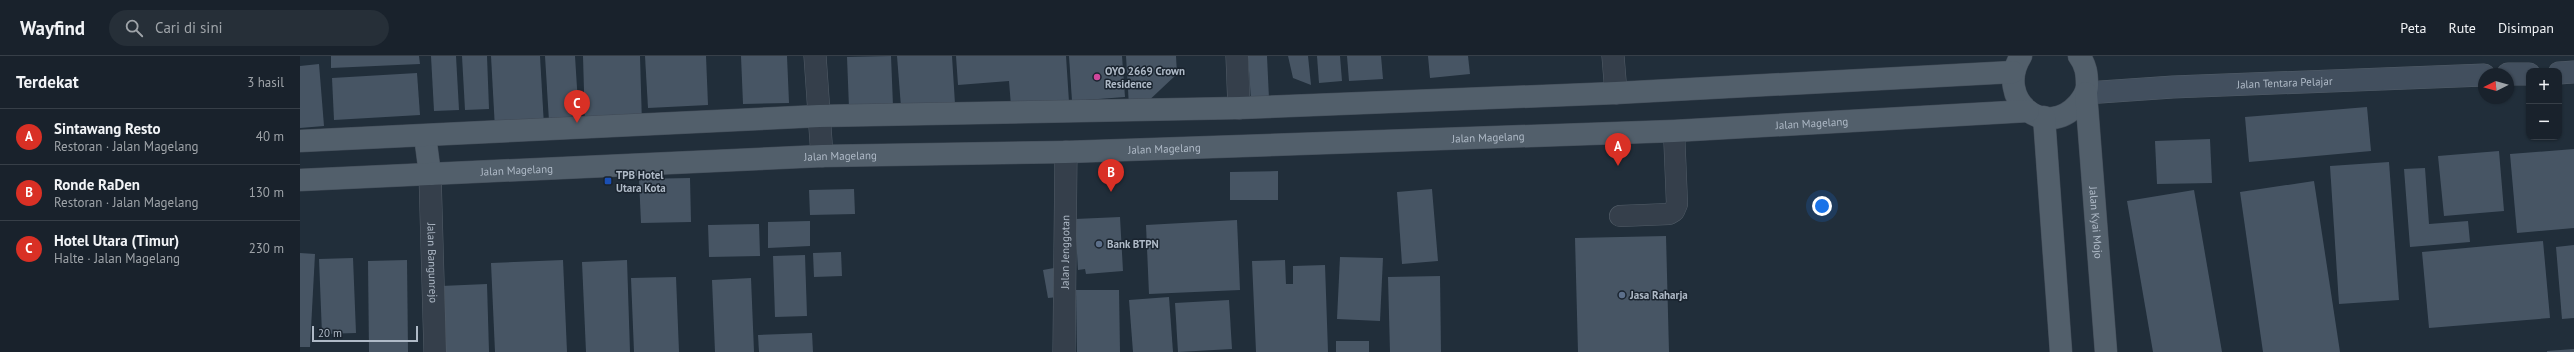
<!DOCTYPE html>
<html lang="id">
<meta charset="utf-8">
<style>
:root{--surface:#19222c;--page:#262f38;--text:#f1f3f6;--muted:#9fa4a9;--line:#373f48;--accent:#d93025}
body{margin:0;font-family:"PT Sans",sans-serif;background:var(--page);color:var(--text)}
.controls{position:absolute;right:12px;top:12px;display:grid;overflow:hidden;border-radius:8px;box-shadow:0 1px 3px #0004}
.controls button{width:36px;height:36px;display:grid;place-items:center;padding:0;border:0;border-bottom:1px solid var(--line);background:var(--surface);color:var(--text);font:20px sans-serif}
.compass{position:absolute;left:2178px;top:12px;width:36px;height:36px;border-radius:50%;background:var(--surface);box-shadow:0 1px 3px #0004;rotate:265deg}
.scale{position:absolute;left:12px;bottom:10px;width:106px;box-sizing:border-box;padding-left:4px;border:2px solid #afbac7;border-top:0;font-size:11px;line-height:14px;white-space:nowrap;color:#afbac7;-webkit-text-stroke:3px #1a242f;paint-order:stroke}
.you{position:absolute;left:1522px;top:150px;width:14px;height:14px;margin:-10px;border:3px solid #fff;border-radius:50%;background:#1a73e8;box-shadow:0 0 0 6px #1a73e833}
.badge{display:grid;place-items:center;width:26px;height:26px;border-radius:50%;background:var(--accent);color:#fff;font-size:13px;font-weight:700}
.pin{position:absolute;translate:-50% -33px;filter:drop-shadow(0 1px 2px #0008)}
.pin::after{content:'';position:absolute;top:21px;width:14px;height:12px;background:inherit;clip-path:polygon(0 0,100% 0,50% 100%)}
.list{margin:0;padding:0;list-style:none}
h2{display:flex;justify-content:space-between;align-items:center;height:52px;margin:0;padding:0 16px;font-size:17px}
h2 small{font-size:13px;font-weight:400;color:var(--muted)}
.list li{display:grid;grid-template-columns:26px 1fr auto;gap:12px;align-items:center;box-sizing:border-box;height:56px;padding:0 16px;border-top:1px solid var(--line)}
.list b{display:block;font-size:15px;white-space:nowrap}
.list p{margin:0;font-size:13px;white-space:nowrap;color:var(--muted)}
.list em{font-size:13px;font-style:normal;color:var(--muted)}
.icon{flex:none;width:22px;height:22px;fill:none;stroke:currentColor;stroke-width:2;stroke-linecap:round;stroke-linejoin:round}
.map{position:relative;flex:none;width:2274px;height:296px;overflow:hidden}
header{display:flex;align-items:center;gap:24px;box-sizing:border-box;height:56px;padding:0 20px;background:var(--surface);border-bottom:1px solid var(--line)}
header strong{font-size:19px}
nav{display:flex;gap:22px;margin-inline-start:auto;font-size:14px}
.search{width:280px;height:36px;background:var(--page);display:flex;align-items:center;gap:10px;box-sizing:border-box;padding:0 14px;border-radius:22px;color:var(--muted);font-size:15px}
main{display:flex}
aside{flex:1;background:var(--surface)}
.map>svg:first-child{display:block}
.building{fill:#475564}
.lines{fill:none;stroke-linecap:round;stroke-linejoin:round}
.lane-casing{stroke:#525d68;stroke-width:22}
.street-casing{stroke:#525d68;stroke-width:23}
.secondary-casing{stroke:#525d68;stroke-width:23}
.primary-casing{stroke:#414b57;stroke-width:23}
.lane{stroke:#353f4b;stroke-width:21}
.street{stroke:#353f4b;stroke-width:22}
.secondary{stroke:#424f5e;stroke-width:22}
.primary{stroke:#525f6b;stroke-width:22}
.hotel-dot{fill:#d1479c;stroke:#1a242f;stroke-width:1.5}
.transit-dot{fill:#1a4fb4;stroke:#1a242f;stroke-width:1.5}
.service-dot{fill:#5c6f8a;stroke:#1a242f;stroke-width:1.5}
.labels{text-anchor:middle;dominant-baseline:central;stroke-width:3;stroke-linejoin:round;paint-order:stroke}
.poi-label{font-size:11px;font-weight:bold;fill:#afbac7;stroke:#1a242f;text-anchor:start}
.street-label{font-size:11px;fill:#afbac7;stroke:#1a242f}
</style>
<header>
<strong>Wayfind</strong>
<div class="search"><svg class="icon" aria-label="search" viewBox="0 0 24 24"><circle cx="10" cy="10" r="6"/><path d="M15 15l6 6"/></svg>Cari di sini</div>
<nav><a>Peta</a><a>Rute</a><a>Disimpan</a></nav>
</header>
<main>
<aside>
<h2>Terdekat<small>3 hasil</small></h2>
<ul class="list">
<li><span class="badge">A</span><div><b>Sintawang Resto</b><p>Restoran · Jalan Magelang</p></div><em>40 m</em></li>
<li><span class="badge">B</span><div><b>Ronde RaDen</b><p>Restoran · Jalan Magelang</p></div><em>130 m</em></li>
<li><span class="badge">C</span><div><b>Hotel Utara (Timur)</b><p>Halte · Jalan Magelang</p></div><em>230 m</em></li>
</ul>
</aside>
<div class="map">
<svg width="2274" height="296" viewBox="0 0 2274 296">
<rect width="100%" height="100%" fill="#212e3a"/>
<!-- building -->
<g class="building">
<polygon points="31,0 119,0 120,8 31,12"/>
<polygon points="131,0 156,0 159,54 134,55"/>
<polygon points="162,0 187,0 189,53 165,54"/>
<polygon points="191,0 240,0 244,70 195,73"/>
<polygon points="245,0 275,0 279,63 249,65"/>
<polygon points="283,0 340,0 342,68 285,70"/>
<polygon points="345,0 406,0 408,49 348,52"/>
<polygon points="441,0 487,0 489,47 443,48"/>
<polygon points="591,0 593,50 549,52 547,1"/>
<polygon points="597,0 652,0 655,48 601,51"/>
<polygon points="656,0 766,0 769,46 711,50 709,25 658,29"/>
<polygon points="769,0 822,0 825,41 772,45"/>
<polygon points="826,0 876,0 877,18 843,50 829,50"/>
<polygon points="948,0 967,0 969,43 951,44"/>
<polygon points="988,0 1008,0 1011,29 993,22"/>
<polygon points="1017,0 1040,0 1042,25 1019,27"/>
<polygon points="1047,0 1081,0 1083,23 1049,25"/>
<polygon points="1128,0 1168,0 1170,18 1130,22"/>
<polygon points="19,8 24,70 0,72 0,10"/>
<polygon points="117,17 120,59 34,64 32,22"/>
<polygon points="2067,51 2071,95 1949,106 1945,61"/>
<polygon points="1910,83 1912,127 1857,128 1855,85"/>
<polygon points="2274,93 2274,172 2217,177 2210,98"/>
<polygon points="2199,95 2204,155 2144,160 2138,100"/>
<polygon points="2089,106 2099,244 2039,248 2030,110"/>
<polygon points="2125,112 2129,168 2168,165 2170,186 2110,191 2104,113"/>
<polygon points="978,115 978,144 930,144 930,116"/>
<polygon points="390,122 391,166 341,167 339,123"/>
<polygon points="2014,125 2040,296 1963,296 1940,136"/>
<polygon points="554,133 555,158 510,159 509,134"/>
<polygon points="1132,133 1138,205 1102,208 1097,136"/>
<polygon points="1894,134 1922,296 1853,296 1827,145"/>
<polygon points="820,161 823,215 786,218 785,213 778,214 775,163"/>
<polygon points="937,164 940,234 849,238 846,169"/>
<polygon points="510,165 510,190 468,192 468,166"/>
<polygon points="459,168 460,200 409,201 408,169"/>
<polygon points="1366,180 1369,296 1278,296 1275,182"/>
<polygon points="2243,185 2250,262 2129,272 2122,196"/>
<polygon points="2274,189 2274,262 2262,263 2256,191"/>
<polygon points="541,196 542,220 514,221 513,197"/>
<polygon points="0,197 15,198 10,291 0,291"/>
<polygon points="505,199 507,260 475,261 473,200"/>
<polygon points="1040,201 1083,202 1080,265 1037,263"/>
<polygon points="53,202 56,277 22,278 19,203"/>
<polygon points="107,204 108,296 69,296 68,205"/>
<polygon points="263,204 267,296 195,296 191,207"/>
<polygon points="327,204 330,296 286,296 282,206"/>
<polygon points="985,204 986,228 993,228 993,210 1025,209 1028,296 956,296 952,205"/>
<polygon points="754,212 758,241 748,242 743,214"/>
<polygon points="1140,220 1141,296 1090,296 1088,221"/>
<polygon points="376,221 379,296 334,296 331,222"/>
<polygon points="451,222 454,296 415,296 412,224"/>
<polygon points="187,228 189,296 142,296 141,230"/>
<polygon points="776,234 819,234 820,296 777,296"/>
<polygon points="869,241 873,296 833,296 829,244"/>
<polygon points="929,244 932,293 878,296 875,247"/>
<polygon points="512,277 513,296 459,296 458,279"/>
<rect x="1036" y="285" width="33" height="11"/>
<polygon points="2274,293 2274,296 2247,296 2247,295"/>
</g>
<g class="lines">
<!-- lane casing -->
<g class="lane-casing">
<polyline id="lane" points="1320,160 1369,158 1374,155 1377,148 1374,75"/>
</g>
<!-- street casing -->
<g class="street-casing">
<g id="street">
<polyline points="515,0 522,100"/>
<polyline points="937,0 939,52"/>
<polyline points="1313,0 1316,37"/>
<path id="s1" d="M130,118L135,296"/>
<path id="s2" d="M764,296L766,96"/>
</g>
</g>
<!-- secondary casing -->
<g class="secondary-casing">
<g id="secondary">
<polyline points="2259,17 2274,16"/>
<polyline points="2208,18 2229,18"/>
<path id="s3" d="M1786,37L1873,31L2184,19"/>
</g>
</g>
<!-- primary casing -->
<g class="primary-casing">
<g id="primary">
<path d="M1721,0C1694,43 1745,85 1778,48C1783,42 1787,37 1787,29C1787,18 1786,9 1779,0"/>
<path id="s4" d="M1786,37L1806,296"/>
<polyline points="1744,61 1761,296"/>
<polyline points="125,80 130,118"/>
<polyline points="0,85 519,60 939,52 1316,37 1713,16"/>
<path id="s5" d="M0,124L522,100L766,96L1374,75L1728,55"/>
</g>
</g>
<!-- lane -->
<use href="#lane" class="lane"/>
<!-- street -->
<use href="#street" class="street"/>
<!-- secondary -->
<use href="#secondary" class="secondary"/>
<!-- primary -->
<use href="#primary" class="primary"/>
</g>
<!-- markers -->
<circle class="hotel-dot" cx="797" cy="21" r="4"/>
<rect class="transit-dot" x="304" y="121" width="8" height="8" rx="2"/>
<g class="service-dot">
<circle cx="799" cy="188" r="4"/>
<circle cx="1322" cy="239" r="4"/>
</g>
<g class="labels">
<!-- poi labels -->
<g class="poi-label">
<text x="805" y="15">OYO 2669 Crown<tspan x="805" dy="13">Residence</tspan></text>
<text x="316" y="119">TPB Hotel<tspan x="316" dy="13">Utara Kota</tspan></text>
<text x="807" y="188">Bank BTPN</text>
<text x="1330" y="239">Jasa Raharja</text>
</g>
<!-- street labels -->
<g class="street-label">
<text stroke="none"><textPath href="#s3" startOffset="199">Jalan Tentara Pelajar</textPath></text>
<text stroke="none"><textPath href="#s5" startOffset="1513">Jalan Magelang</textPath></text>
<text stroke="none"><textPath href="#s5" startOffset="1189">Jalan Magelang</textPath></text>
<text stroke="none"><textPath href="#s5" startOffset="865">Jalan Magelang</textPath></text>
<text stroke="none"><textPath href="#s5" startOffset="541">Jalan Magelang</textPath></text>
<text stroke="none"><textPath href="#s5" startOffset="217">Jalan Magelang</textPath></text>
<text stroke="none"><textPath href="#s4" startOffset="130">Jalan Kyai Mojo</textPath></text>
<text stroke="none"><textPath href="#s2" startOffset="100">Jalan Jenggotan</textPath></text>
<text stroke="none"><textPath href="#s1" startOffset="89">Jalan Bangunrejo</textPath></text>
</g>
</g>
</svg>
<div class="controls">
<button>+</button>
<button>−</button>
</div>
<svg class="compass" viewBox="-18 -18 36 36"><path d="M0-13l5 13h-10z" fill="#e53935"/><path d="M0 13l5-13h-10z" fill="#9fa4a9"/></svg>
<div class="scale">20 m</div>
<div class="you"></div>
<div class="pin badge" style="left:1318px;top:110px">A</div>
<div class="pin badge" style="left:811px;top:136px">B</div>
<div class="pin badge" style="left:277px;top:67px">C</div>
</div>
</main>
